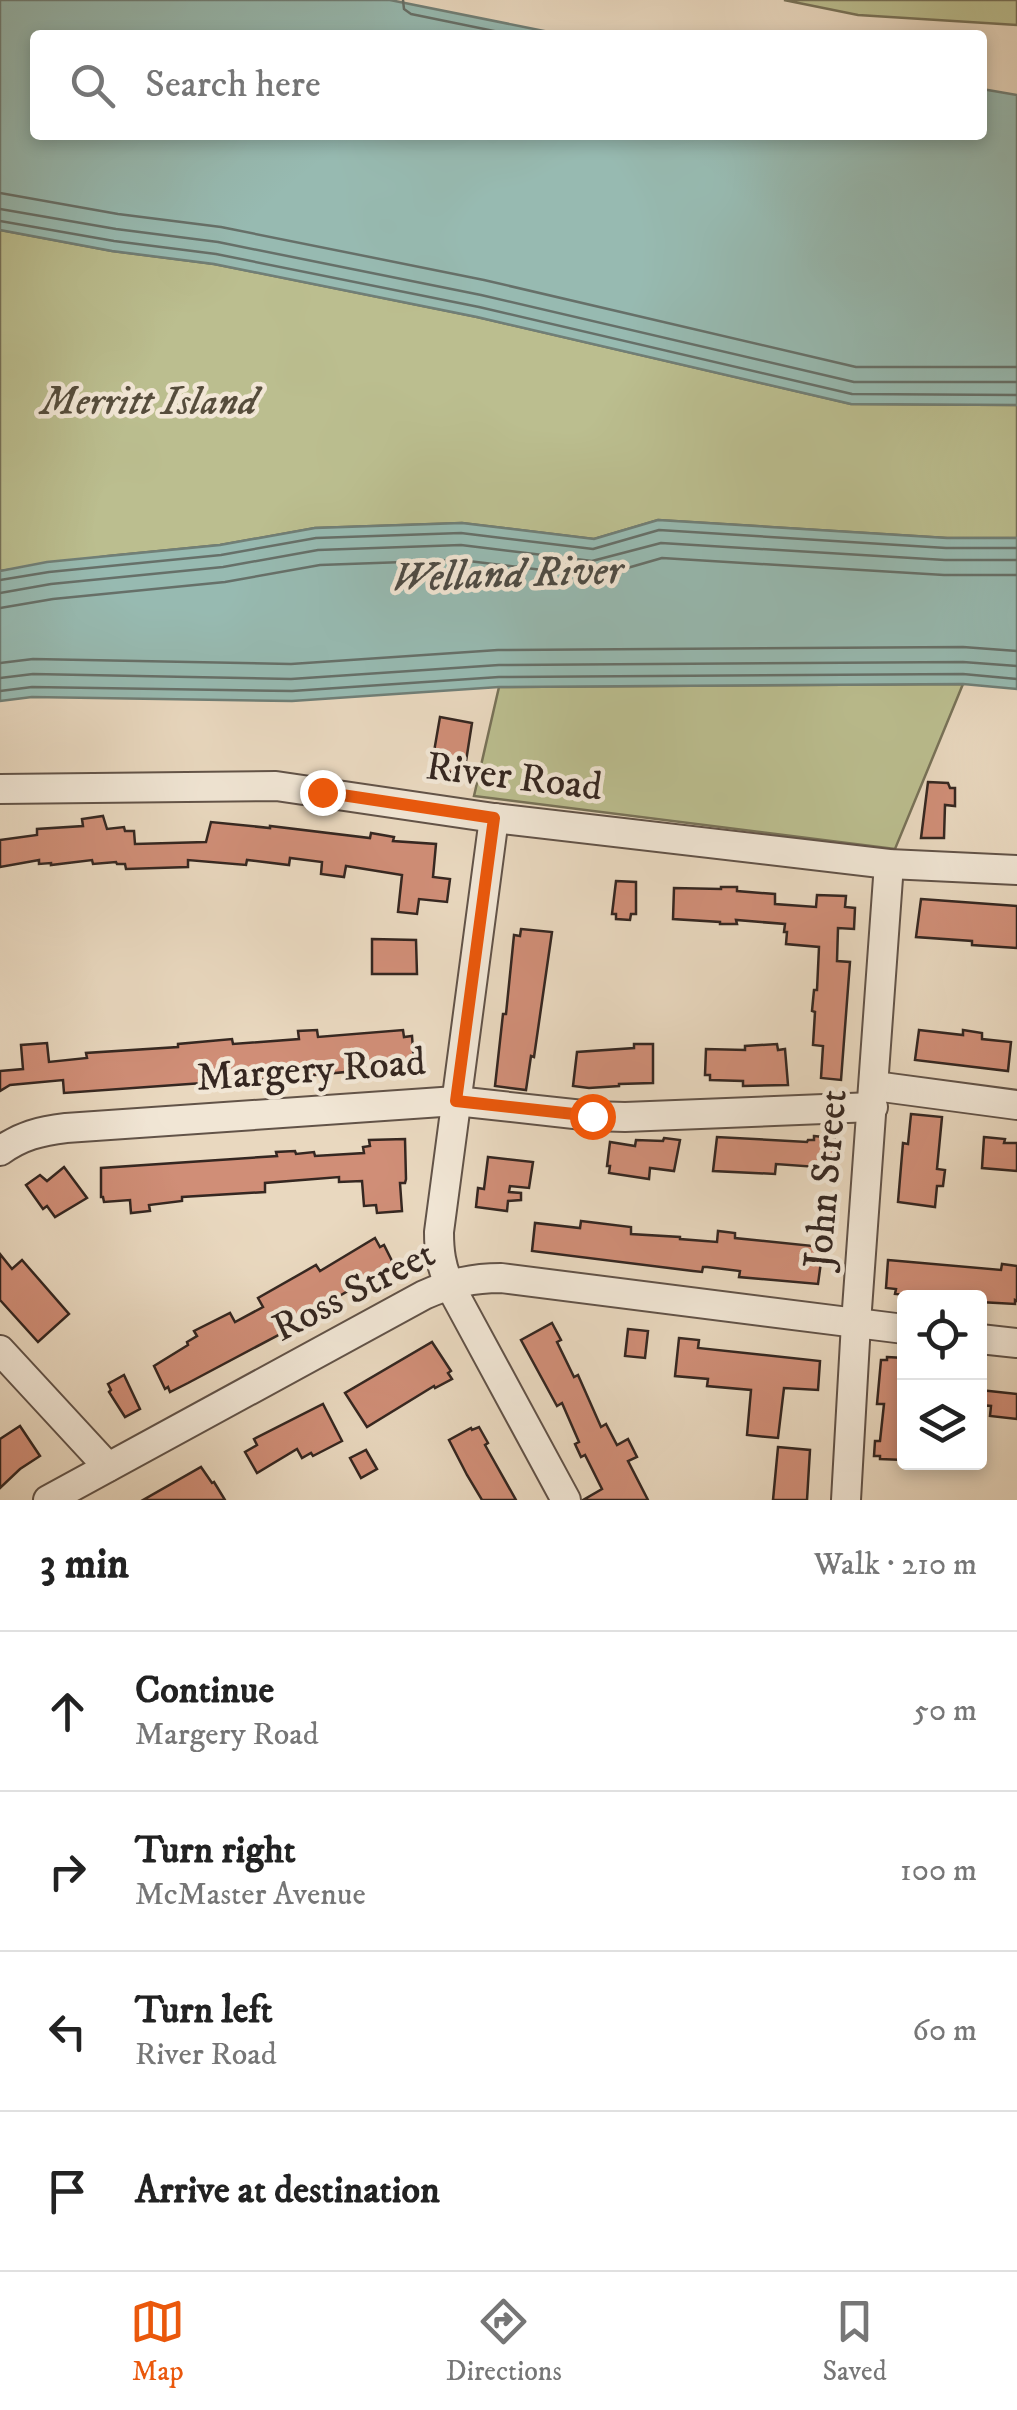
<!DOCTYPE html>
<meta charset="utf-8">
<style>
:root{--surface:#fff;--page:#f2f2f2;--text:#222;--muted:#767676;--line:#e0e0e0;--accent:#ea580c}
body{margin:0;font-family:"IM FELL DW Pica",serif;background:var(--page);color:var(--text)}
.controls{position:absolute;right:30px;bottom:30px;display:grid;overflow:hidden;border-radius:10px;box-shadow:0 5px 15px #0003}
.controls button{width:90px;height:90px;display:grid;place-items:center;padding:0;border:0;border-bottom:2px solid var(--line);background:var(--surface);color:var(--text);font:50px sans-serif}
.stop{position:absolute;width:30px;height:30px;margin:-22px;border:8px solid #ea580c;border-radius:50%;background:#fff}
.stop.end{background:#ea580c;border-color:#fff;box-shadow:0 2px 10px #0008}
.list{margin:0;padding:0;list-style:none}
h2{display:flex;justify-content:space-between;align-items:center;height:130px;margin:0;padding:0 40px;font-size:42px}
h2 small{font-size:32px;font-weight:400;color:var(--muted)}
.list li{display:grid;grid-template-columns:65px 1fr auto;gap:30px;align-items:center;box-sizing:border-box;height:160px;padding:0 40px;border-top:2px solid var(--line)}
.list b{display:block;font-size:38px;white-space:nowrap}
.list p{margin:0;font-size:32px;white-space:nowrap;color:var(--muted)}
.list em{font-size:32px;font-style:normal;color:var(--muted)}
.icon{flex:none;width:55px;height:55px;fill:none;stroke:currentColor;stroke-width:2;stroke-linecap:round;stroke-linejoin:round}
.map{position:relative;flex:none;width:1017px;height:1500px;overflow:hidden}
.search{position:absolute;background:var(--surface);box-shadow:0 5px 15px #0003;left:30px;right:30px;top:30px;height:110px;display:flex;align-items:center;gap:25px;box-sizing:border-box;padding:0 35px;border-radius:10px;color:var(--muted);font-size:38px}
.sheet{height:770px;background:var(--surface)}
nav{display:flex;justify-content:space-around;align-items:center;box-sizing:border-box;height:140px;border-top:2px solid var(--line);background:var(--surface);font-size:28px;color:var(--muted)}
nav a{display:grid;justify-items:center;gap:5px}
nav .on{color:var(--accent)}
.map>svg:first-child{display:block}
.green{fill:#bbbe8f;stroke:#787258;stroke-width:2.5}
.water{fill:#97bab1;stroke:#707f77;stroke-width:2.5}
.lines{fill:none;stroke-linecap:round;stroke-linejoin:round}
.shore{stroke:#667069;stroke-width:2.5}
.building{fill:#d08e77;stroke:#352721;stroke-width:2.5}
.minor-casing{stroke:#625348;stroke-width:32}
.minor{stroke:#f1e6d5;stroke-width:28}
.route{stroke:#ea580c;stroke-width:12}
.labels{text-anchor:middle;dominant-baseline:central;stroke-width:9;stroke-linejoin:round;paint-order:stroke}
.park-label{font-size:40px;font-style:italic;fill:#564d3c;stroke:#f1e6d5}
.street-label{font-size:40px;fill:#352721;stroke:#f1e6d5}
.water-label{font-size:42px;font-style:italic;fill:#4e4c45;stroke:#f1e6d5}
</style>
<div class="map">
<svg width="1017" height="1500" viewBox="0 0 1017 1500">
<rect width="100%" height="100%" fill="#e9d8bf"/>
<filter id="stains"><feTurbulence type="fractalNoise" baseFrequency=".002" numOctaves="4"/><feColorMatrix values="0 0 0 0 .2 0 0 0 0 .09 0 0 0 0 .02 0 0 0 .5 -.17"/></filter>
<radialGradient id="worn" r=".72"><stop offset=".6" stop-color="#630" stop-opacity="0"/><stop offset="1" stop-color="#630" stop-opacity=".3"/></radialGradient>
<!-- green -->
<g class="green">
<polygon points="784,0 1017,0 1017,25 858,15"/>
<polygon points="0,230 112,251 214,264 477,317 851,404 1017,405 1017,538 947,538 658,520 594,539 462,523 315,528 220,545 108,556 0,571"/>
<polygon points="963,684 895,849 474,796 499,687"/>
</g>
<!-- water -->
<g class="water">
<polygon points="0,0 390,0 564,35 35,35 35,135 982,135 982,89 1017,95 1017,405 851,404 477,317 214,264 112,251 0,230"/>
<polygon points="658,520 947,538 1017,538 1017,689 963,684 499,687 292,701 32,697 0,701 0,571 47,562 220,545 315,528 462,523 594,539"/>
</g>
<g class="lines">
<!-- shore -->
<g class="shore">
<polyline points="403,0 404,9 411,14 514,35"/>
<polyline points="0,193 118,214 221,227 484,280 856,367 1017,367"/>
<polyline points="0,209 116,229 218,242 481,295 854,382 1017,382"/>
<polyline points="0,221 114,241 216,254 479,307 852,394 1017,395"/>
<polyline points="0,580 49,572 221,555 316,538 461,533 593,549 659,530 946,548 1017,548"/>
<polyline points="0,593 51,584 223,567 318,550 461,545 592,561 661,543 945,560 1017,560"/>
<polyline points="0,608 53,599 225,582 320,565 460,560 591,576 603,575 662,558 944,575 1017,575"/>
<polyline points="0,663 33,659 291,664 498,650 963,647 1017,651"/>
<polyline points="0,678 33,674 291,679 499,665 963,662 1017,666"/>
<polyline points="0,691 32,687 292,691 499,677 963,674 1017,679"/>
</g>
</g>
<!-- building -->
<g class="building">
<polygon points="440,717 472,723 464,774 431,769"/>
<polygon points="928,782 948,783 950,788 955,788 955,806 945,805 944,838 921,838"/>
<polygon points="103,816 107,829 124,827 125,831 134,831 135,844 206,842 211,822 270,828 270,826 370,838 371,833 394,837 393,841 436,844 433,877 450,879 447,902 419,899 417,914 398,912 402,875 346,866 344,877 321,874 322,862 290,858 289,865 247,860 246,865 188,860 188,867 126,869 125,864 117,864 116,862 93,864 92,860 51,865 51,863 39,864 39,860 0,867 0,840 37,835 37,829 83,826 82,819"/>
<polygon points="616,881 636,882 636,914 631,914 630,920 616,919 616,914 612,914"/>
<polygon points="721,887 737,887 737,891 775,894 775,904 816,907 817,895 846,896 845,907 855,908 854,929 838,928 837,961 850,962 841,1080 821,1078 823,1046 813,1045 815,1012 812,1011 814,990 817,990 819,947 786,944 787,932 784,932 785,924 736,920 737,924 720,924 720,922 673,919 674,888 721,889"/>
<polygon points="921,899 1017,906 1017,948 972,945 972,941 916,937"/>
<polygon points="521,929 552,932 534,1057 531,1056 526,1090 495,1086 503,1014 506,1014 514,935 520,936"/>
<polygon points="372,939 416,940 417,974 372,974"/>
<polygon points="317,1030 318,1037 403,1030 404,1037 412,1036 414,1063 410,1063 411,1070 396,1072 395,1063 355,1067 355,1071 274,1079 248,1080 248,1077 203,1083 64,1093 63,1080 10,1085 0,1091 0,1071 23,1069 21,1045 47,1043 49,1062 87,1058 86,1053 178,1047 178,1044 232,1039 233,1044 299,1039 298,1031"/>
<polygon points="919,1030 963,1035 963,1030 982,1033 982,1039 1011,1042 1008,1071 915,1060"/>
<polygon points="634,1044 653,1044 653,1083 619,1084 619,1086 589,1088 573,1086 577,1052 634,1048"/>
<polygon points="777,1044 778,1050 785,1049 788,1085 743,1086 743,1081 710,1080 710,1075 705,1075 706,1049 745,1050 745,1046"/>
<polygon points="911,1114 942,1117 937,1169 945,1170 943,1186 937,1186 935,1207 898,1202 903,1143 908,1144"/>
<polygon points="814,1136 835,1138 831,1168 776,1164 775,1174 713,1171 717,1137 807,1142 808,1140 814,1140"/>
<polygon points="984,1137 1005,1139 1004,1143 1017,1143 1017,1171 982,1168"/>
<polygon points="664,1138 680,1140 674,1171 650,1168 649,1179 609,1173 610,1166 607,1166 610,1142 635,1146 636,1140 663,1141"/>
<polygon points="405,1139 406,1179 405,1183 400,1183 402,1211 377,1213 376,1205 364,1206 362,1181 339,1182 339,1177 265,1183 265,1192 182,1197 182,1201 149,1205 150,1211 131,1213 130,1200 104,1202 103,1197 101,1197 101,1168 277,1156 276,1152 295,1151 296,1154 314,1152 315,1156 364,1153 363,1147 370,1146 369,1140"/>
<polygon points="488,1157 533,1162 529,1188 510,1186 509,1192 521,1193 521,1200 508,1201 507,1211 476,1207 478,1188 484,1189"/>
<polygon points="64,1167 87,1198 55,1217 47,1206 43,1209 26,1185 40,1175 47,1181"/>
<polygon points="581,1221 631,1227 631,1234 680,1237 680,1239 717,1242 718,1231 735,1233 735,1238 823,1247 818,1284 739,1277 740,1271 707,1267 703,1267 702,1272 693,1271 532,1251 535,1223 580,1228"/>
<polygon points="375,1238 380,1247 384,1245 397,1271 381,1279 378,1274 327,1303 328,1305 319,1310 320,1313 188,1383 170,1392 168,1387 165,1389 154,1366 188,1345 187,1342 197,1336 194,1331 230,1313 235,1322 263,1307 258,1298 316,1265 320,1271"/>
<polygon points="0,1254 12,1269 22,1260 69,1314 38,1342 0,1300"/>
<polygon points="888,1260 1001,1270 1002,1264 1017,1266 1017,1301 1015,1300 1015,1304 980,1302 980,1298 918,1298 918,1296 895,1294 896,1289 886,1288"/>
<polygon points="552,1323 561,1340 557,1342 574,1377 578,1375 601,1427 606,1424 617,1445 628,1439 637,1457 628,1461 648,1500 583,1500 602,1489 585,1455 581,1457 575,1444 579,1442 562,1403 557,1406 521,1340"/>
<polygon points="628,1329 648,1331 645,1358 625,1356"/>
<polygon points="679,1338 699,1340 698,1348 820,1361 818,1390 784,1388 778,1438 747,1435 751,1390 707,1386 708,1379 675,1376"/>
<polygon points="432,1342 451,1371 448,1373 452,1379 435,1388 434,1386 367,1427 345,1393"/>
<polygon points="887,1357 904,1358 904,1460 880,1459 880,1456 874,1456 875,1441 880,1441 884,1404 877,1404 881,1360 887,1360"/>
<polygon points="124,1375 140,1409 125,1417 109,1392 111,1390 108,1384"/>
<polygon points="980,1390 1017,1394 1017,1419 990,1416 991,1406 980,1405"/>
<polygon points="323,1404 342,1441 313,1456 311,1453 302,1458 297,1449 257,1473 245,1452 257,1445 254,1439"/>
<polygon points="20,1426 40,1456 20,1469 0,1488 0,1439"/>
<polygon points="479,1427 488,1443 485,1445 516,1500 482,1500 467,1475 449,1440 471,1428 472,1430"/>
<polygon points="778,1447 810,1450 807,1500 773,1500"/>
<polygon points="366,1450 377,1469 361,1478 350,1458"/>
<polygon points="201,1467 212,1483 214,1482 225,1500 143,1500"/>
</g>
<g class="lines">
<!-- minor casing -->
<g class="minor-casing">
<g id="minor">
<polyline points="0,789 276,786 494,818 889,864 1017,870"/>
<path d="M494,818L439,1232C439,1251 441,1266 449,1284L566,1500"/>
<polyline points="875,1086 1017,1105"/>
<path d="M0,1151C21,1136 40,1131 66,1128L456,1101L592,1116L625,1117L873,1107"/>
<polyline points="980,1339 1017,1343"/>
<polyline points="0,1350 108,1467"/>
<path d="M48,1500L424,1295C451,1283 473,1278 501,1278L904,1329"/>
<polyline points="846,1500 856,1323 889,864"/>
</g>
</g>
<!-- minor -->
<use href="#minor" class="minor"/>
</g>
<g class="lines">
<!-- route -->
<polyline class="route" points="322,792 494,818 456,1101 592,1116"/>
</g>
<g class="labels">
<!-- park labels -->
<g class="park-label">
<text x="149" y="403">Merritt Island</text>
</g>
<!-- street labels -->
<g class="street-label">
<text transform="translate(514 778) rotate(7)">River Road</text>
<text transform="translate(311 1071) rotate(-4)">Margery Road</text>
<text transform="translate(827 1179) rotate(-85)">John Street</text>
<text transform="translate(354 1292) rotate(-27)">Ross Street</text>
</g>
<!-- water labels -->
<g class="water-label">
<text transform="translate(507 575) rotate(-2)">Welland River</text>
</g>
</g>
<rect width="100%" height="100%" filter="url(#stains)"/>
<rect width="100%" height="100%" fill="url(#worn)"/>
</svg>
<div class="controls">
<button><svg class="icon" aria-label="locate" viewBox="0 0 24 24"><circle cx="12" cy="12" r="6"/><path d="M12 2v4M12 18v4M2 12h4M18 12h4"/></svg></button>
<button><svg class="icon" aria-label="layers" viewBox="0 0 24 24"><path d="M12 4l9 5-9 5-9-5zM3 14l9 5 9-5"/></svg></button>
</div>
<div class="stop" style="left:592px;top:1116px"></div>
<div class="stop end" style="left:322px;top:792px"></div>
<div class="search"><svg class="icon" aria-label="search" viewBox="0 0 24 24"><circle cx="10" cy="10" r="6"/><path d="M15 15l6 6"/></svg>Search here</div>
</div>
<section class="sheet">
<h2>3 min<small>Walk · 210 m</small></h2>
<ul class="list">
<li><svg class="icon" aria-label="ahead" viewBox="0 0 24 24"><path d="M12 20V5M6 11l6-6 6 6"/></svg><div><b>Continue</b><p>Margery Road</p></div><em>50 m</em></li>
<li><svg class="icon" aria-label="right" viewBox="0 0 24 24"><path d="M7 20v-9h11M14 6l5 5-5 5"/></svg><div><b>Turn right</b><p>McMaster Avenue</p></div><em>100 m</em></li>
<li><svg class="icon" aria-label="left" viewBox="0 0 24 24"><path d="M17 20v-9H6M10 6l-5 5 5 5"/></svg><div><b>Turn left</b><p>River Road</p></div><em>60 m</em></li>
<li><svg class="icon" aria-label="arrive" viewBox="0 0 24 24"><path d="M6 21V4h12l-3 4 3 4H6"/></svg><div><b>Arrive at destination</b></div></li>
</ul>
</section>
<nav>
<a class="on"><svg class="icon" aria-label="map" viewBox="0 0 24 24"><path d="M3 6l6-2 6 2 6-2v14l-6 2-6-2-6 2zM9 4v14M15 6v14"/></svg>Map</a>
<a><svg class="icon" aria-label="directions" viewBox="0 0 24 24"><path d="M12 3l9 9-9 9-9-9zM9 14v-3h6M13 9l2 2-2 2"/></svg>Directions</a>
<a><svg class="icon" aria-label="saved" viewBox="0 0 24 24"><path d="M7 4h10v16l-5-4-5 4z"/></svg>Saved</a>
</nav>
